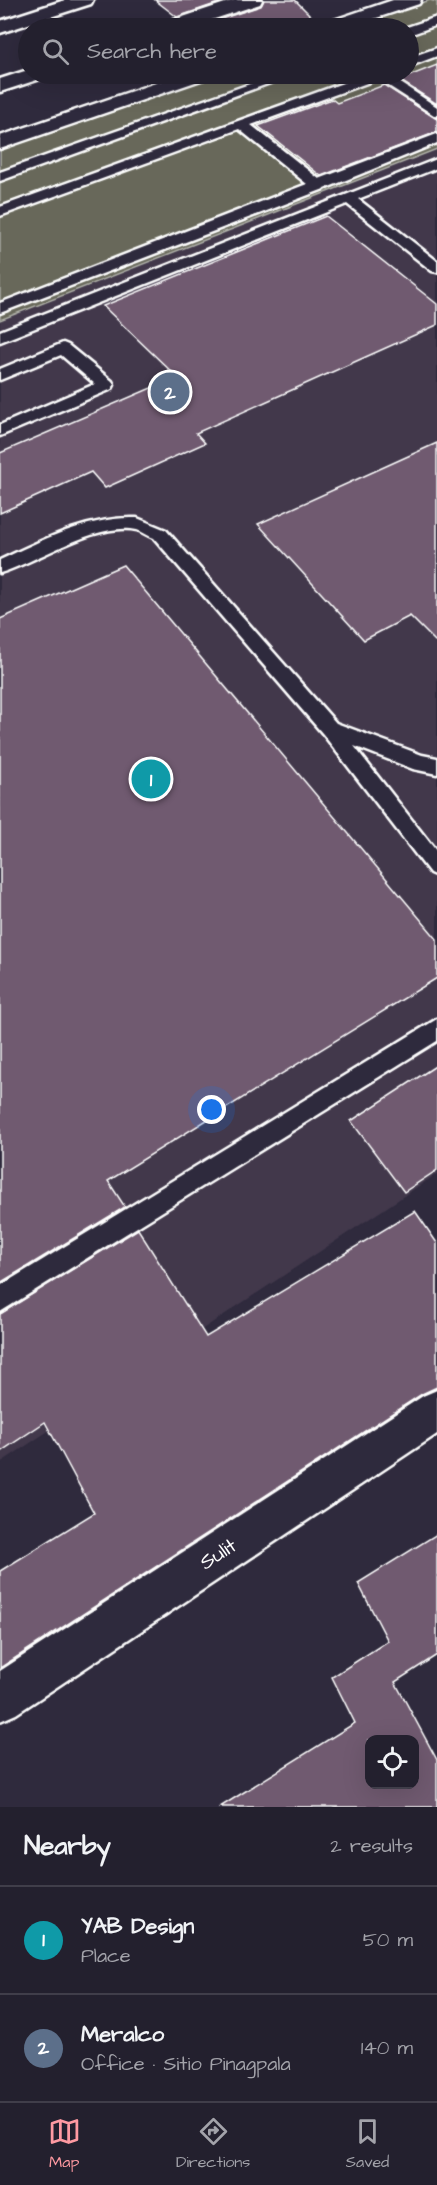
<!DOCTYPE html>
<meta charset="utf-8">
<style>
:root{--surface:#23202e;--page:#2b2836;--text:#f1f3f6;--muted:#a3a3aa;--line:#403e4a;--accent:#ff9aa2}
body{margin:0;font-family:"Architects Daughter",sans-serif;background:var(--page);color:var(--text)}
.controls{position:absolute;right:18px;bottom:18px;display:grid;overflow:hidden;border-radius:12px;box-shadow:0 6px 24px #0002}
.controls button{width:54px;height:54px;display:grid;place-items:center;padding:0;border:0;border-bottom:2px solid var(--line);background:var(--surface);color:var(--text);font:30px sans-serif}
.you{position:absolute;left:212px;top:1110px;width:21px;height:21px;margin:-15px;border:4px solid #fff;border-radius:50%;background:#1a73e8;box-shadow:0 0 0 9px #1a73e833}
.badge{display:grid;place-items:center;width:39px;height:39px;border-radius:50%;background:var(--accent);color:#fff;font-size:20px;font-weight:700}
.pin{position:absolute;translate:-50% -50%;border:3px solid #fff;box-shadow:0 2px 6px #0006}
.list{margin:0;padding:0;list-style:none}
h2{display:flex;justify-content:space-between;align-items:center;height:78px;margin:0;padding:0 24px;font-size:26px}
h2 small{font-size:20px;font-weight:400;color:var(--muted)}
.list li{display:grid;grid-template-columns:39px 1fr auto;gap:18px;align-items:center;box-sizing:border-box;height:108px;padding:0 24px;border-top:2px solid var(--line)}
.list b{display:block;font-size:22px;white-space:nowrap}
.list p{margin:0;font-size:20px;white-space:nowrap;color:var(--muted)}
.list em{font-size:20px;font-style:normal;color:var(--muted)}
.icon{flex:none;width:33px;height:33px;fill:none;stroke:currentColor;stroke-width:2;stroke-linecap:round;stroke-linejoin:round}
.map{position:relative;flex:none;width:437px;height:1807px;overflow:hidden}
.search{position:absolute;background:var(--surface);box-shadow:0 6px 24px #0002;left:18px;right:18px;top:18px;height:66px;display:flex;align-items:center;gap:15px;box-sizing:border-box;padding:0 21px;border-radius:33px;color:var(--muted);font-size:22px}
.sheet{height:294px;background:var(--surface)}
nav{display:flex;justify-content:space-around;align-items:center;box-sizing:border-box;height:84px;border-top:2px solid var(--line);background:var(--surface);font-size:16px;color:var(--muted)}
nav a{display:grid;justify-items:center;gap:3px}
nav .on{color:var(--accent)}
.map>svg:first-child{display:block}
.built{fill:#42384c}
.green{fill:#67685a;stroke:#b3b4ac;stroke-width:1.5}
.building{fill:#6f5a6f;stroke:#fff;stroke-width:1.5;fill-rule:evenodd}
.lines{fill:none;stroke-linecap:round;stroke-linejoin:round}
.lane-casing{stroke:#fff;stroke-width:5}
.street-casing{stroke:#fff;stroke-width:5}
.secondary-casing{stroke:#fff;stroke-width:5}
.lane{fill:#2f2a3d;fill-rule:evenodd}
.street{fill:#2f2a3d;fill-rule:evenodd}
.secondary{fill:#2f2a3d;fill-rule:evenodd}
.labels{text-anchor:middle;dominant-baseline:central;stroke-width:4.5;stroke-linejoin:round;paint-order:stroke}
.near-street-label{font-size:21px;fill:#fff;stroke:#2f2a3d}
</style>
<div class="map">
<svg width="437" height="1807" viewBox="0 0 437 1807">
<rect width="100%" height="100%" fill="#2f2a3d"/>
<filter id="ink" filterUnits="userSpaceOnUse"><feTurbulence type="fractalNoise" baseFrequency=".0167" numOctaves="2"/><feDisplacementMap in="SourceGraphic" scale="12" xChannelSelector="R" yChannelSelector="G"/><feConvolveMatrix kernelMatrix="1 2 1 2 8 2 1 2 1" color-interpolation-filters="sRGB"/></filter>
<g filter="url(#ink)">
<!-- built -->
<polygon class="built" points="437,149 437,1174 0,1463 0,320"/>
<!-- green -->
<polygon class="green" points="430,0 437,2 437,149 0,320 0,149 217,74 408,74 408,28 347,28"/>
<!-- building -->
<g class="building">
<polygon points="155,0 227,0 177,17"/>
<polygon points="264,0 295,0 319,24 317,28 193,28 261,6"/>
<polygon points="437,65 437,104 399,80"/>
<polygon points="384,85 437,119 437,132 321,176 258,126 332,99 337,103"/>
<polygon points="326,216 437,304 437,325 196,433 205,443 105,488 91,472 0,513 0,453 177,377 103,306"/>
<polygon points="437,443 437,643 410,616 364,640 258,524"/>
<polygon points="123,565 437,939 437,978 108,1181 125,1207 0,1283 0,619"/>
<polygon points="437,1065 437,1170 404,1192 351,1121"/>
<polygon points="415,1211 437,1243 437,1387 422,1394 0,1668 0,1571 94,1513 45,1422 0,1452 0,1314 138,1229 206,1337"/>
<path d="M437,1534V1655L395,1682L437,1760V1807H220L355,1723L332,1677L388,1641L358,1583ZM369,1740H414V1785H369Z"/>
</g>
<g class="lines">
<!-- lane casing -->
<g class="lane-casing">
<g id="lane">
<polygon points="437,17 437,25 412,34 408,35 408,28 404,28"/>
<polygon points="437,48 437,56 408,67 408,58"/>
<polygon points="278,74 295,74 0,181 0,172"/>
<polygon points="368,74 387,74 437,107 437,117 378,79 251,125 319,179 437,134 437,143 324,189 0,313 0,303 307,184 239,129 0,216 0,207"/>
<polygon points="437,159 437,168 358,199 437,261 437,272 432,271 347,204 0,342 0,331"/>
<polygon points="63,343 68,345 112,381 114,385 112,389 0,436 0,425 95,384 61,355 0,380 0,369"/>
<path d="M137,518L166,530L336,723L422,755L437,758V774L413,769L354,746L437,852V876L430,873L323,734L154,538C148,536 143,532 137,530C97,521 37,562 0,573V560C42,540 89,516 137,518Z"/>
<polygon points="437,1019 437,1041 0,1312 0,1286"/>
</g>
</g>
<!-- street casing -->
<g class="street-casing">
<g id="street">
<polygon points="234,0 262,0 260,4 187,28 159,28 162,24"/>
<polygon points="393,0 421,0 419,4 346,28 319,28 322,24"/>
<polygon points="28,70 28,74 46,74 43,78 0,92 0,79"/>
<polygon points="182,74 210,74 207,78 0,149 0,136"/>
<polygon points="437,1390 437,1434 16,1714 0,1721 0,1671 423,1396"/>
</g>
</g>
<!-- secondary casing -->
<g class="secondary-casing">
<polygon id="secondary" points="65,0 93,0 91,4 0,33 0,21"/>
</g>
<!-- lane -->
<use href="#lane" class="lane"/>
<!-- street -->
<use href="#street" class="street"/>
<!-- secondary -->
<use href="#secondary" class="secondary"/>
</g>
</g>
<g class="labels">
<!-- near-street labels -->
<g class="near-street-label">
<text transform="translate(218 1554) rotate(-33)">Sulit</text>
</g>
</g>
</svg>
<div class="controls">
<button><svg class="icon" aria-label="locate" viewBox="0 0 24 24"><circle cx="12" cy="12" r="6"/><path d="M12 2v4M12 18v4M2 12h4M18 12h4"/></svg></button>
</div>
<div class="you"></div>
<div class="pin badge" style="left:151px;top:779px;background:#0f9aa8">1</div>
<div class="pin badge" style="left:170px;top:392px;background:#5c6f8a">2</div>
<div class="search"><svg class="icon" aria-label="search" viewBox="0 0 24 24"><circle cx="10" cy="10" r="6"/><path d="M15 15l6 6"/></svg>Search here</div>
</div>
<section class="sheet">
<h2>Nearby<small>2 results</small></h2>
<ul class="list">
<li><span class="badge" style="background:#0f9aa8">1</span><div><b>YAB Design</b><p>Place</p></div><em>50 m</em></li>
<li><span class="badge" style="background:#5c6f8a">2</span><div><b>Meralco</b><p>Office · Sitio Pinagpala</p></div><em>140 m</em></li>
</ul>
</section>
<nav>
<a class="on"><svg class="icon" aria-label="map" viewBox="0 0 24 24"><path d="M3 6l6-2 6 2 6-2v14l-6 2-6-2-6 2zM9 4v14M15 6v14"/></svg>Map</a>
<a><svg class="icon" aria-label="directions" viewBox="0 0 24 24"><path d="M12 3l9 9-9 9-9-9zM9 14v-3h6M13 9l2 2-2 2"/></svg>Directions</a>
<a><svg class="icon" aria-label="saved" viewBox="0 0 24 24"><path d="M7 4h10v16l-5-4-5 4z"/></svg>Saved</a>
</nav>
